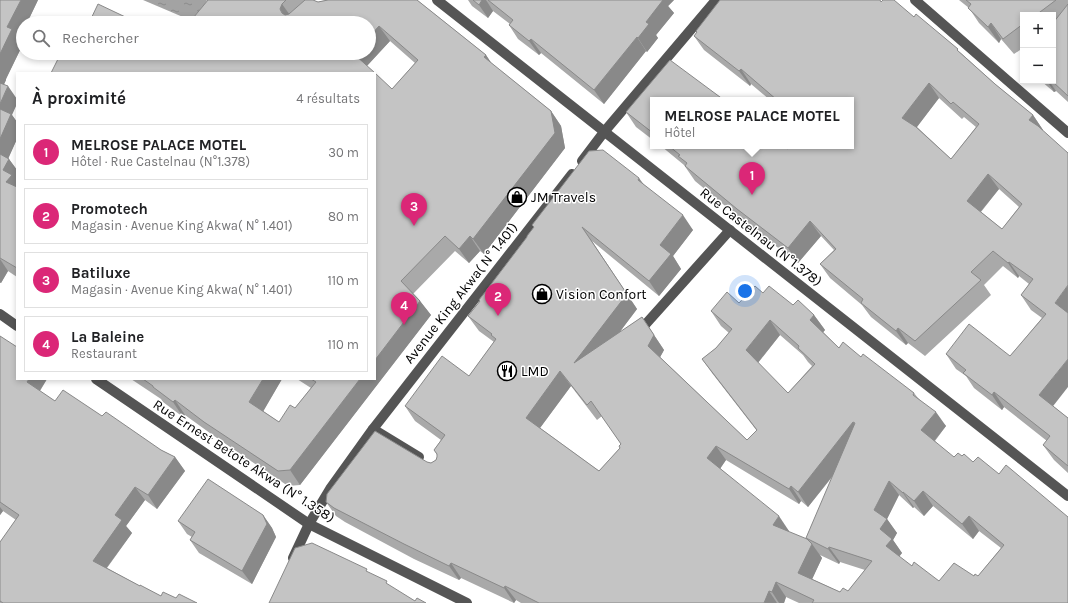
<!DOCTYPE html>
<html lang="fr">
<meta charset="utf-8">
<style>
:root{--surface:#fff;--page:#f2f2f2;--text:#202124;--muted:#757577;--line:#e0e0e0;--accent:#db2777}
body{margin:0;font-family:Karla,sans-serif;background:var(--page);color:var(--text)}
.controls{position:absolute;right:12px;top:12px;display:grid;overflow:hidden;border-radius:0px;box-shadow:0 2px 6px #0003}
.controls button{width:36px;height:36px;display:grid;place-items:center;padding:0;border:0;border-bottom:1px solid var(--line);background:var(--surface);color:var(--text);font:20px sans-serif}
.you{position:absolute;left:745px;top:291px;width:14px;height:14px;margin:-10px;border:3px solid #fff;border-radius:50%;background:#1a73e8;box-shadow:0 0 0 6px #1a73e833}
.badge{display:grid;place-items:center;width:26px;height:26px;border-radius:50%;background:var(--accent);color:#fff;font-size:13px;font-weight:700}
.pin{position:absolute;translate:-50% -33px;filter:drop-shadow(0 1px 2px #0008)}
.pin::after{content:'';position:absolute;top:21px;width:14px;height:12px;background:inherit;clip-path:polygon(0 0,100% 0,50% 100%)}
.popup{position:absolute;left:650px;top:97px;width:204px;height:52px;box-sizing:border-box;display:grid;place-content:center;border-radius:0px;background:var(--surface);filter:drop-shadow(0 1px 3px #0005);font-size:13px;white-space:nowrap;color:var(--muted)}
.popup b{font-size:15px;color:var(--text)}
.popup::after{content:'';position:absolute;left:50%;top:100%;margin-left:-8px;border:8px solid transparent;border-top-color:var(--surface)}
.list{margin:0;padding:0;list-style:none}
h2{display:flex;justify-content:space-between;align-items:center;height:52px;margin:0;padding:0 16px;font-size:17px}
h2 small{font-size:13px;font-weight:400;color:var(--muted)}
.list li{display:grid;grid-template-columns:26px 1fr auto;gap:12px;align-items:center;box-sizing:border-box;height:56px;margin:0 8px 8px;padding:0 8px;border:1px solid var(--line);border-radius:0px}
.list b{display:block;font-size:15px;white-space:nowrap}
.list p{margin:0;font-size:13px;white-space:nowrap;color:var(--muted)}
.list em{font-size:13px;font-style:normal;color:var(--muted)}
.icon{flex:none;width:22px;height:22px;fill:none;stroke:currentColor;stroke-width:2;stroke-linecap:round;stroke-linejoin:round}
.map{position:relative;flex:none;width:1068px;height:603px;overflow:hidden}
.search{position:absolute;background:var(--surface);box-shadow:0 2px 6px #0003;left:16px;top:16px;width:360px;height:44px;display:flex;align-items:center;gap:10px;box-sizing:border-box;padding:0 14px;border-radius:22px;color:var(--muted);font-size:15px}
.panel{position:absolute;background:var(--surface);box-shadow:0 2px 6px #0003;left:16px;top:72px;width:360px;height:308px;border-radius:0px}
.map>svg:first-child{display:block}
.water{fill:url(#water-ripples)}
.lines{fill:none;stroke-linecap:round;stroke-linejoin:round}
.minor{stroke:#555;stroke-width:10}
.wall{fill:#a9a9a9;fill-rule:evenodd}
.shaded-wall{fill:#898989}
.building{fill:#c4c4c4;stroke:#898989;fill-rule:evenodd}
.labels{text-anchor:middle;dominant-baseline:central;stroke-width:3;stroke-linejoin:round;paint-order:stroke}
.poi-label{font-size:14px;fill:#000;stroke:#fff;text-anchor:start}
.street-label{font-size:14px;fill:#000;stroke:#fff}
</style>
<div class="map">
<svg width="1068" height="603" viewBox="0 0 1068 603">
<defs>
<pattern id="water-ripples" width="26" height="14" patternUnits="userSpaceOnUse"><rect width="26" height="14" fill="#a3a3a3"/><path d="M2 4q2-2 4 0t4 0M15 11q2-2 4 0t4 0" fill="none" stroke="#8b8b8b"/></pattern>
</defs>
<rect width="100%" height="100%" fill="#fff"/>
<!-- water -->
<polygon class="water" points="143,0 207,0 197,23"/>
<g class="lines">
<!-- minor -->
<g class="minor">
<polyline points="437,0 1068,496"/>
<polyline points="915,0 1068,133"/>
<polyline points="582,161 604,132 716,0"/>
<polyline points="0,314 17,326"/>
<polyline points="644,326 730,230"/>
<polyline points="96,379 309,524 467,603"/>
<polyline points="373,429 419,457"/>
<polyline points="293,558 309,524 330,489 373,429 572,174"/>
</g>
</g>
<!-- wall -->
<g class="wall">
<polygon points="0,0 38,0 27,23 23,23 23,31 19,39 23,44 6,79 6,80 4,84 12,115 17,122 17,139 8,158 17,170 17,177 16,180 17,182 17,277 8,271 1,283 0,283"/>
<polygon points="208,0 313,0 318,2 326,0 417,0 486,55 491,63 551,111 561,126 565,148 484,254 480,251 469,263 455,251 413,294 420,301 431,315 300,485 288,486 214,436 185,415 183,417 163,402 161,399 131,379 282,379 263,411 279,422 295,408 311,388 297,379 375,379 392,89 415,63 390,41 367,66 51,73 369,53 189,23"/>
<polygon points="468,0 674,0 668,6 674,13 656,35 658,38 647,52 646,51 604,104 541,53 539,55 518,39 509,25 510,24 493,11 488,18 472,6"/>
<polygon points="959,0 1068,0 1068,102 1056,91 1054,92 1041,81 1053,81 1053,15 1023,15 1023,48 1014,54 1001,39 999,43 979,23 969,8"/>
<path d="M881,2L914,17L962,54L995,84L1033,115L1043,130H1042L1053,406L1068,418V473L1054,460L1043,445L1047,441L1004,407L1002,410L974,388L966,376L956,369L946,354L1010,356L1042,318L1031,310L1021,295L1029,284L1019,276L1018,278L1003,266L984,285L991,295L925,356L908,343L906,345L871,317L862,305L830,278L820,264L834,250L821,236L798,263L747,224L695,181L684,165L661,146H784L788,149L851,100H770L751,84L750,86L704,50L694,36L697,32L696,31ZM939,98L962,119L964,117L976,127L951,159L917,127ZM999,189L1019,207L1002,229L981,212Z"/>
<polygon points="653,100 653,140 636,127 626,112"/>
<path d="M644,185L693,230L673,256L681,269L659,296L592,241L637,309L619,333L642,317L664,350L660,357L747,440L757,431L712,373L702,359L716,348L729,333L721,326L711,311L739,303L763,293L793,305L814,315L825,330L823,332L839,348L861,357L914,393L918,398L946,426L935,441L1068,603H799L786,597L784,603H521L516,600L514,603L461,578L459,580L414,559L345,522L336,516L326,502L427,462L431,463L436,460L437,457V455L434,450L441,440L415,421L405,406L469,376L494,342L479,331L468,316L480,301L479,300L527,237L534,227L532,225ZM780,335L803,355L808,362L812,366L788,393L758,363ZM571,386L597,420L602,416L621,444L619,446L620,448L599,471L540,428ZM726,460L799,504L801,501L808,507L833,476L806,538L807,540L789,532V531L720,468ZM899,495L913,508L914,507L924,516L933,506L973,539L979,531L1001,548L978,576H974L939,581L912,566L899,557L902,553L893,540L897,533L887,519ZM820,555L839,564L840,562L865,570L848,591L840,592L812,579L822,558Z"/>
<polygon points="0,336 47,379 40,391 55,401 102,416 161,450 175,457 185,471 157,509 145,500 126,526 132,533 107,568 140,586 161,596 197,603 0,603 0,542 16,520 3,511 0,515"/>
<polygon points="263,515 272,528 276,537 252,584 199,553 190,540 192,537 187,534 178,521"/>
</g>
<!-- shaded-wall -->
<g class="shaded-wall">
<polygon points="21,0 38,0 27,23 23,23 23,31 19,39 23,44 6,79 6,80 0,93 0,54 7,27"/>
<polygon points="482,0 486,0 493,11 488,18 479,5"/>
<polygon points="662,0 674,0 668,6 674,13 656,35 658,38 647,52 638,38 646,22"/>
<polygon points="282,4 292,18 289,23 280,9"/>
<polygon points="991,23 1001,39 999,43 988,27"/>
<polygon points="379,26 390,41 364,69 354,54 355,53 369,53 369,37"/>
<polygon points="637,37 646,51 604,104 594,90"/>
<polygon points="531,39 541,53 539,55 529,41"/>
<polygon points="486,55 496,70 484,57"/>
<polygon points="741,69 751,84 750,86 739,71"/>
<polygon points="1047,81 1049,81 1056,91 1054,92"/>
<polygon points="929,83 939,98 913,132 902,118"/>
<polygon points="8,86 17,99 17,104 12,115 17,122 17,139 5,166 0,160 0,104"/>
<polygon points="551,111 561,126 565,148 484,254 473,239"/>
<polygon points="1033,115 1043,130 1039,135 1029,120"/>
<polygon points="9,159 17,170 17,177 16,180 17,182 17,196 6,182 3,170"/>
<polygon points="988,174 999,189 977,216 967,201"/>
<polygon points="639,178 650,193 638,180"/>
<polygon points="683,215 693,230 673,256 681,269 659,296 649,281 660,245"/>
<polygon points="810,221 821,236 798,263 788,248"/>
<polygon points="582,227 637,309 585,378 574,363"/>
<polygon points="470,236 480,251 469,263 459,249"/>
<polygon points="0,259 8,271 1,283 0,282"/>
<polygon points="1009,262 1019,276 1018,278 1008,263"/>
<polygon points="1068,285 1068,314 1055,303"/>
<polygon points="420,301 431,315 300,485 290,470 360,379 375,379 375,360"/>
<polygon points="814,315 825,330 821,335 810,320"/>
<polygon points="642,317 664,350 658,361 648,346"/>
<polygon points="770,320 780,335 756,365 746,350"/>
<polygon points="898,328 908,343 906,345 896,331"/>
<polygon points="1068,359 1068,387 1050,410 1039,395"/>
<polygon points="560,371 571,386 537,432 526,418"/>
<polygon points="29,379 47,379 37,395 27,382"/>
<polygon points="263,379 282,379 260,417 249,402"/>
<polygon points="994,392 1004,407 1002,410 992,395"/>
<polygon points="175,400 185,415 183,417 173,402"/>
<polygon points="936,412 946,426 931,445 921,430"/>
<polygon points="853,422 863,437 808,507 798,492"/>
<polygon points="716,446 726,460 718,472 707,458"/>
<polygon points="175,457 185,471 157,509 148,495"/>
<polygon points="889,481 899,495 887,519 897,533 893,540 902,553 896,560 886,546 874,510"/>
<polygon points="791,486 801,501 799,504 789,489"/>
<polygon points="135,487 145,500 126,526 132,533 102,574 93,561 115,515"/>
<polygon points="923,491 933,506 924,516 914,501"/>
<polygon points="903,492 914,507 913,508 903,493"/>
<polygon points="0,507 3,511 0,515"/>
<polygon points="263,515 272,528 276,537 252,584 242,571"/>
<polygon points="779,516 789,531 783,539 773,525"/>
<polygon points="969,516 979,531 973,539 962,524"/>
<polygon points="812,544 822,558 808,588 798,573"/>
<polygon points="829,547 840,562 839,564 828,549"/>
<polygon points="451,563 461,578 459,580 449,566"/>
<polygon points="776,582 786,597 784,603 779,603 772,592"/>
<polygon points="505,586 516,600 514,603 504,588"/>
<polygon points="769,591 777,603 764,603"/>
</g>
<!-- building -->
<g class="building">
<polygon points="0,0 21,0 7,27 12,29 0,54"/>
<polygon points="208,0 286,0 282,4 280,9 282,13 285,15 289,14 305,0 313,0 318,2 328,0 417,0 486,55 484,57 551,111 555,133 473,239 470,236 459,249 445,236 401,281 420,301 375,360 375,73 392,89 418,60 379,26 369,37 369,23 189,23"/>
<polygon points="473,0 482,0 479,5"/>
<polygon points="488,0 663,0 646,22 649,24 638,38 637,37 594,90 531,39 529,41 509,25 513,20"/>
<path d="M720,0H880L881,2L883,0H894L914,17L916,14L958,49L957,50L995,84L1033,115L1029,120L1038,126L1068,153V285L1055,303L1068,313V359L1039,395L1068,418V466L1043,445L1050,436L994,392L992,395L963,373L966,370L946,354L969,324L1010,356L1046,314L1021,295L1033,279L1009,262L1008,263L993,251L971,272L981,280L915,341L898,328L896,331L861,303L863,299L820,264L836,249L810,221L788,248L737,209L685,166L687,163L678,156L680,155L669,146H784L788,149L790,146H851V100H777L741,69L739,71L694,36L697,32L696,31ZM929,83L951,104L953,102L979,124L951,159L916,127L902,118ZM988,174L1022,204L1002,229L967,201Z"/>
<polygon points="966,0 1056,0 1036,15 1023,15 1023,24 1003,39 991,23 988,27 968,8 971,4"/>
<polygon points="98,4 138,23 89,23"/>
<polygon points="1068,4 1068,96 1052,81 1053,81 1053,23"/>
<polygon points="61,53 355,53 354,54 375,73 51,73"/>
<polygon points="670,60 724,100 653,100 653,133 626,112"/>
<polygon points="0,83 8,86 0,104"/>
<polygon points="0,109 11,114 0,139"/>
<path d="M603,150L639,178L638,180L683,215L660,245L671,254L649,281L582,227L627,294L574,363L642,317L654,335L648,346L747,440L757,430L702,359L716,348L732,329L711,311L727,292L739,303L755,286L763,293L769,286L793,305L798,300L814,315L810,320L839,348L843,342L861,357L863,354L914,393L913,395L936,412L921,430L954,457L958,453L962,456L964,454L973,462L978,457L999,474L1006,465L1068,517V603H812L814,600L776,582L772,592L769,591L764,603H539L505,586L504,588L451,563L449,566L404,544L334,508L326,502L327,494L375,431L427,462L431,463L436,460L437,457V454L434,450L445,435L405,406L442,356L469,376L496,339L491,335L492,334L468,316L480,301L479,300L527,237V236L534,227L532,225L589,151ZM770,320L799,346L798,348L815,364L788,393L746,350ZM560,371L587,405L591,401L621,444L619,446L620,448L599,471L526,418ZM853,422L855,423L806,538L828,549L829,547L872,561L848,591L843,588L840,592L798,573L812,544L807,539L773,525L779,516L707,458L716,446L789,489L791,486L798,492ZM889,481L903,493V492L914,501L923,491L962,524L969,516L1004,545L978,576L975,574L974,576L954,563L939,581L914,562L912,566L886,546L892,539L880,529L887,519L874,510Z"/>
<polygon points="0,154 9,159 3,170 12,175 6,182 17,187 17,268 0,258"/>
<polygon points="0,336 17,347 17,379 29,379 27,382 55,401 63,390 102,416 106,412 161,450 175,457 148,495 135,487 115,515 122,520 93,561 140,586 140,585 161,596 163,592 176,598 179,594 197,603 3,603 0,601 0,542 19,515 0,502"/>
<polygon points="143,379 263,379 249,402 279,422 290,405 295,408 316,382 311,379 360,379 290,470 278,471 204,422 175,400 173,402 153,387 153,386"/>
<polygon points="208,479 263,515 267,524 242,571 190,540 195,532 178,521"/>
<polygon points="312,543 367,569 366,571 387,581 386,583 415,601 417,598 426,603 269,603 295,548"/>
</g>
<!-- icons -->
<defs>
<g id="shop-ring" transform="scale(1)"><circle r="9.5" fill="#fff" stroke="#000" stroke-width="1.5"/><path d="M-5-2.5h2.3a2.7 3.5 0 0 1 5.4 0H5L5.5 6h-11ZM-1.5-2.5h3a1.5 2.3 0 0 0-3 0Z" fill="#000"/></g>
<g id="restaurant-ring" transform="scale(1)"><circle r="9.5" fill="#fff" stroke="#000" stroke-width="1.5"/><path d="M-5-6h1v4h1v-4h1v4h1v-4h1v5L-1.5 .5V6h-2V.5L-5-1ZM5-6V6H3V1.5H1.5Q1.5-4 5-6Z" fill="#000"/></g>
</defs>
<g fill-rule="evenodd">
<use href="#shop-ring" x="517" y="197"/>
<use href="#shop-ring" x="542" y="294"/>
<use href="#restaurant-ring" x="507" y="371"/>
</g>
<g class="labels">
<!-- poi labels -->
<g class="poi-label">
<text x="531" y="197">JM Travels</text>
<text x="556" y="294">Vision Confort</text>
<text x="521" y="371">LMD</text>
</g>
<!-- street labels -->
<g class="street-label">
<text transform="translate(761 237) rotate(38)">Rue Castelnau (N°1.378)</text>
<text transform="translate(461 293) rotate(-52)">Avenue King Akwa( N° 1.401)</text>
<text transform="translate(244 461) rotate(33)">Rue Ernest Betote Akwa (N° 1.358)</text>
</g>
</g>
</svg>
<div class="controls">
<button>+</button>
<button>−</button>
</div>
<div class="you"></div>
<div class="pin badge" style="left:752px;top:195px">1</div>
<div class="popup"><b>MELROSE PALACE MOTEL</b>Hôtel</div>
<div class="pin badge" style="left:498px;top:316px">2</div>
<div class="pin badge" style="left:414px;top:226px">3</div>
<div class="pin badge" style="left:404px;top:325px">4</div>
<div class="search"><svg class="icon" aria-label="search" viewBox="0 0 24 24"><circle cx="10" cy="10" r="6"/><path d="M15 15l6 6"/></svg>Rechercher</div>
<section class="panel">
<h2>À proximité<small>4 résultats</small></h2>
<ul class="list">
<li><span class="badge">1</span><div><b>MELROSE PALACE MOTEL</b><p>Hôtel · Rue Castelnau (N°1.378)</p></div><em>30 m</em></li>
<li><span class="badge">2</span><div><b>Promotech</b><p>Magasin · Avenue King Akwa( N° 1.401)</p></div><em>80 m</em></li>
<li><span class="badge">3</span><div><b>Batiluxe</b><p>Magasin · Avenue King Akwa( N° 1.401)</p></div><em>110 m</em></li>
<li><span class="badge">4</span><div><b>La Baleine</b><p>Restaurant</p></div><em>110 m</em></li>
</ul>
</section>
</div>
